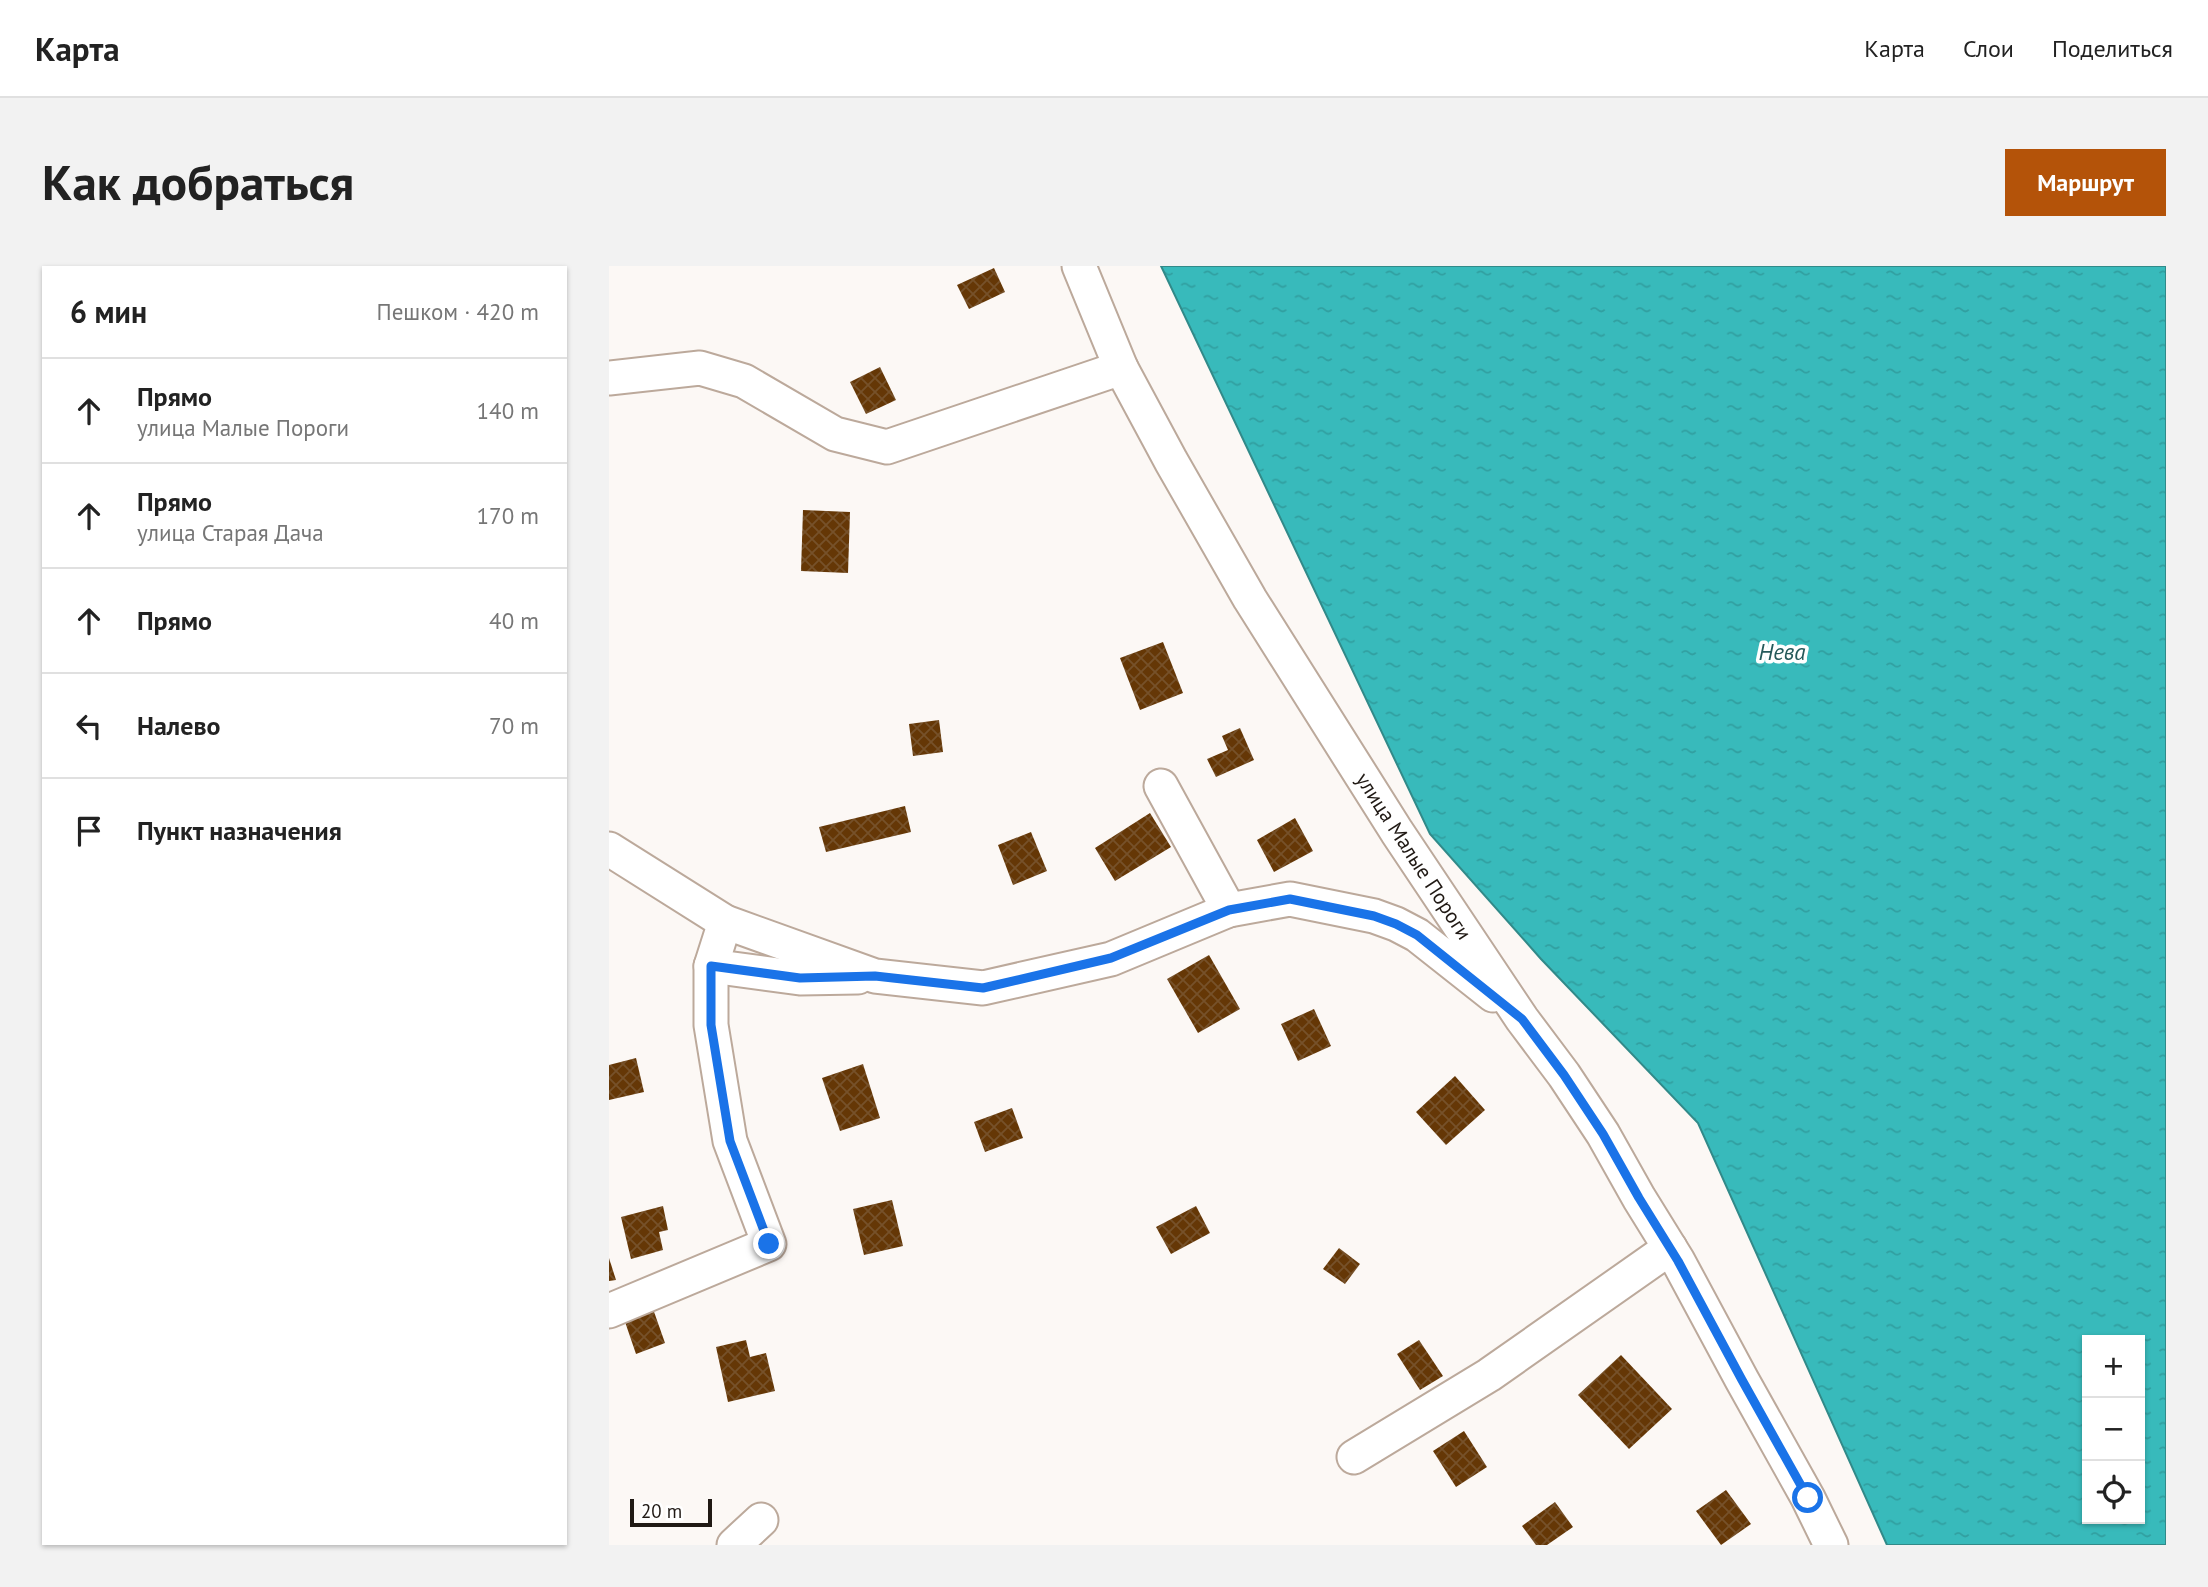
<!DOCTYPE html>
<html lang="ru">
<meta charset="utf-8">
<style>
:root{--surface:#fff;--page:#f2f2f2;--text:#222;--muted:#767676;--line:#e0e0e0;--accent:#b45309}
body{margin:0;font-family:"PT Sans",sans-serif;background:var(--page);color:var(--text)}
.controls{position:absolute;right:21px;bottom:21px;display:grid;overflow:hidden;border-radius:0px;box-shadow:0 2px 5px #0004}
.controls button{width:63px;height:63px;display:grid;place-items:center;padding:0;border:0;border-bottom:2px solid var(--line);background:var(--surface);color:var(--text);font:35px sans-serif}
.scale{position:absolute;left:21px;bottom:18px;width:82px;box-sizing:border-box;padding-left:7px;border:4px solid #201914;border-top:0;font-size:19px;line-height:24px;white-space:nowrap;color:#201914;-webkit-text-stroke:5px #fff;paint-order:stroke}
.stop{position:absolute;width:21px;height:21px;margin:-16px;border:5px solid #1a73e8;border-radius:50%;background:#fff}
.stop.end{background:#1a73e8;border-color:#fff;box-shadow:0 2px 7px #0008}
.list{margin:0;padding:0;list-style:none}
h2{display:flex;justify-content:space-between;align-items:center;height:91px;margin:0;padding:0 28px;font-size:30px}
h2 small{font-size:23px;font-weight:400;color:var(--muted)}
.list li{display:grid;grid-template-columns:46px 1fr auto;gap:21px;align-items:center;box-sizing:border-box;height:105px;padding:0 28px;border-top:2px solid var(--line)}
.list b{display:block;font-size:26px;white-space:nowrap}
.list p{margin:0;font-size:23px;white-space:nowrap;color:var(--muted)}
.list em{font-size:23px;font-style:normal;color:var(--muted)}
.icon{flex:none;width:38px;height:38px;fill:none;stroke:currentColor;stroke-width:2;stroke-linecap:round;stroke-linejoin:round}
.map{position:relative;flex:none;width:1557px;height:1279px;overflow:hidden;border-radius:0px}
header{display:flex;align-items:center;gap:42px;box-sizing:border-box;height:98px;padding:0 35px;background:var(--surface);border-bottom:2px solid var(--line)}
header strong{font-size:33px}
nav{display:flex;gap:38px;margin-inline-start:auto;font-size:24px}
.intro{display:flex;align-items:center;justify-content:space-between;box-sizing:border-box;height:168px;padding:0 42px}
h1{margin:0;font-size:49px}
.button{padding:18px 32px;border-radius:0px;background:var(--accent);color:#fff;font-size:24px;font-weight:700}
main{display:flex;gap:42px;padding:0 42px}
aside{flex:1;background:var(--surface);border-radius:0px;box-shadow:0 2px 5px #0004}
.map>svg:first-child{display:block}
.water{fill:url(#water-ripples);stroke:#318a89;stroke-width:2;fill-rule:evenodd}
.building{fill:url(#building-cross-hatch)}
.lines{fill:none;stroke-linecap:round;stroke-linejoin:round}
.minor-casing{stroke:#bca99b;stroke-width:37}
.minor{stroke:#fff;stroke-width:33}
.route{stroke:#1a73e8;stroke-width:9}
.labels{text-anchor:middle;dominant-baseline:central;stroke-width:7;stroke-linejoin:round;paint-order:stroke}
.street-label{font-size:21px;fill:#201914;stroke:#fff}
.water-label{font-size:23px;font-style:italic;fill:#25595a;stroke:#fff}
</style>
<header>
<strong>Карта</strong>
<nav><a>Карта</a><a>Слои</a><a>Поделиться</a></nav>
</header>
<div class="intro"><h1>Как добраться</h1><a class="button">Маршрут</a></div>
<main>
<aside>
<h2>6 мин<small>Пешком · 420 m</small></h2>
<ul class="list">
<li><svg class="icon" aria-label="ahead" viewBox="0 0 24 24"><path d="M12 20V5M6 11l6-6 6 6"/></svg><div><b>Прямо</b><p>улица Малые Пороги</p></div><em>140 m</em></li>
<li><svg class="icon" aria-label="ahead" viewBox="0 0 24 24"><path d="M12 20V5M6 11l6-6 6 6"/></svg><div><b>Прямо</b><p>улица Старая Дача</p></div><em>170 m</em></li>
<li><svg class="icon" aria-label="ahead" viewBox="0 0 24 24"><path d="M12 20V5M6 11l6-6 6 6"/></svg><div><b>Прямо</b></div><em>40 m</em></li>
<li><svg class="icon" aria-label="left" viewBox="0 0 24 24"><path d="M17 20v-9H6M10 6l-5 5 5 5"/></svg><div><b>Налево</b></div><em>70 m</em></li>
<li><svg class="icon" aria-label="arrive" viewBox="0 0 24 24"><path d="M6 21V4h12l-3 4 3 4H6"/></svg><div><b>Пункт назначения</b></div></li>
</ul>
</aside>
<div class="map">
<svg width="1557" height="1279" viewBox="0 0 1557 1279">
<defs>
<pattern id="water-ripples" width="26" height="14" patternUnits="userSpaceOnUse" patternTransform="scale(1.75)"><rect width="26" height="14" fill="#38babb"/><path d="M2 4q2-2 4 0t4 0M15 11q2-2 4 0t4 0" fill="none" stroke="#319fa0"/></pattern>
<pattern id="building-cross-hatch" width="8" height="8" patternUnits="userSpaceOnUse" patternTransform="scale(1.75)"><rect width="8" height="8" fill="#653706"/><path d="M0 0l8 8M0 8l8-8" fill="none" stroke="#76512a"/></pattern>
</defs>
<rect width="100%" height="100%" fill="#fcf8f5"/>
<!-- water -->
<path class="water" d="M552,0H1557V1279H1278L1089,857L932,693L821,568ZM1478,1074H1531V1253H1478Z"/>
<!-- building -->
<g class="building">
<polygon points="385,2 396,26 360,43 348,19"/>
<polygon points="271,101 287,134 257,148 241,116"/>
<polygon points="194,244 241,246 239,307 192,305"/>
<polygon points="554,376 574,427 531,444 511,392"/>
<polygon points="330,454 334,486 304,490 300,458"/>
<polygon points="631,462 645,494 607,511 598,493 619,484 613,470"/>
<polygon points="296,540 302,566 217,586 210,561"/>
<polygon points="541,547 562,581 506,615 486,582"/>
<polygon points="686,552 704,585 665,606 648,574"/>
<polygon points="422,566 438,605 404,619 389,579"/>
<polygon points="600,689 631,743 589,767 558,713"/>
<polygon points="705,743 722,780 689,795 672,758"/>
<polygon points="27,792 35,826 0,834 0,799"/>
<polygon points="254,798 271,852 231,865 213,812"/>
<polygon points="846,810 876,844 837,879 807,846"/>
<polygon points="403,842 414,872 376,886 365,856"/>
<polygon points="283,934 294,980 255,989 244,943"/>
<polygon points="54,940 59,964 50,966 54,984 22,993 12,951"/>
<polygon points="587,940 601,967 562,988 547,961"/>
<polygon points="730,982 751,998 736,1018 714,1003"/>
<polygon points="0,992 7,1014 0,1015"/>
<polygon points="43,1040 56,1077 27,1088 14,1050"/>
<polygon points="137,1074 141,1091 157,1087 166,1125 119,1136 107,1081"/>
<polygon points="810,1074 834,1110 811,1124 788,1088"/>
<polygon points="1012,1089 1063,1143 1020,1183 969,1129"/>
<polygon points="855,1165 878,1201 847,1221 824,1185"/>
<polygon points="1117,1224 1142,1258 1112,1279 1087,1245"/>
<polygon points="946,1236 964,1261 938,1279 927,1279 913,1260"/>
</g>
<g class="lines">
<!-- minor casing -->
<g class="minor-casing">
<g id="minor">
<polyline points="470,0 512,102 562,195 641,333 788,566 913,753 955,809 994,868 1030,932 1069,995 1133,1114 1199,1232 1222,1279"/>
<polyline points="0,112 91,102 135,115 226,168 278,181 512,102"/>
<polyline points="552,520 620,644"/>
<polyline points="0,583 116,656 266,710 374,722 502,693 620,644 681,633 765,650 787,658 808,669 884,729"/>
<polyline points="102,700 191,712 249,711"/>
<polyline points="0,1045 160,978 121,875 102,759 102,700 116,656"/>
<polyline points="745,1191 880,1109 1061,982"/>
<polyline points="125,1279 152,1254"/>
</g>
</g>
<!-- minor -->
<use href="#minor" class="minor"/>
</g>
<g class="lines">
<!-- route -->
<polyline class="route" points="160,978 121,875 102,759 102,700 191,712 266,710 374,722 502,692 620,644 681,633 765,650 787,658 808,669 913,753 955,809 994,868 1030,932 1069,995 1133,1114 1199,1232"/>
</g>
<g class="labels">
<!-- street labels -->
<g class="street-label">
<text transform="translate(805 590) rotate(57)">улица Малые Пороги</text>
</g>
<!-- water labels -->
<g class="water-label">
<text x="1173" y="385">Нева</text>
</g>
</g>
</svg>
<div class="controls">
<button>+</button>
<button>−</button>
<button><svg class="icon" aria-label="locate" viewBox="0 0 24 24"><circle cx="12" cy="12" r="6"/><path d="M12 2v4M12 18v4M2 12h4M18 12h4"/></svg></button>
</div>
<div class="scale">20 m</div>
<div class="stop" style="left:1199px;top:1232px"></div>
<div class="stop end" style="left:160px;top:978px"></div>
</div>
</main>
